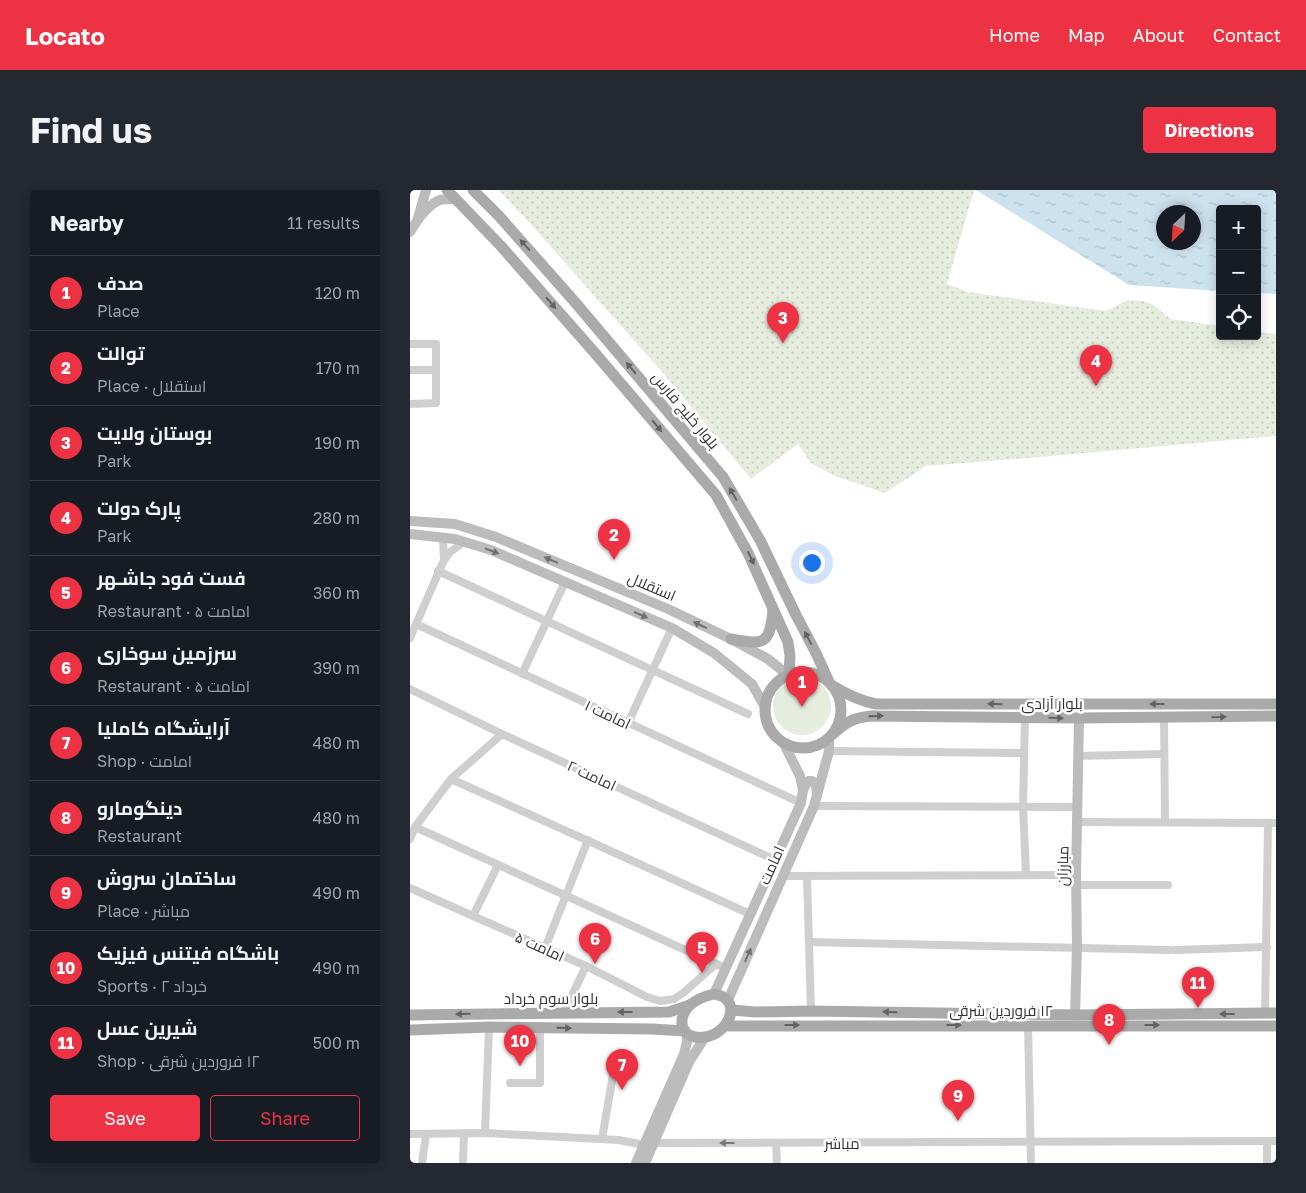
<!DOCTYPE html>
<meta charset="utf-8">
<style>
:root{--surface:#171b24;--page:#242831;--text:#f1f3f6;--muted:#9ea1a6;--line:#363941;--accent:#ec3243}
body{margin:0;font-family:"Golos Text",Cairo,sans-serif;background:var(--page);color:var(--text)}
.controls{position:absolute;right:15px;top:15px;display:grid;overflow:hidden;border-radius:5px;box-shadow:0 2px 12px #0003}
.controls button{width:45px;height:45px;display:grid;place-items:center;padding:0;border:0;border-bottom:1px solid var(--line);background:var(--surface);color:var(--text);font:25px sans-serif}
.compass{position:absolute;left:746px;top:15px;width:45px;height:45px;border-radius:50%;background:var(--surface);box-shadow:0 2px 12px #0003;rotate:205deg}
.you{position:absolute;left:401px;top:372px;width:18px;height:18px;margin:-12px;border:4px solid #fff;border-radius:50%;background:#1a73e8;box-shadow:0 0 0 8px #1a73e833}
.badge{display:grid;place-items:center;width:32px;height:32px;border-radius:50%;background:var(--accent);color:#fff;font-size:16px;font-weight:700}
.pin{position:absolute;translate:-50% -41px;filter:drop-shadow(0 1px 2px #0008)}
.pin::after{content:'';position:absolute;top:26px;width:18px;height:15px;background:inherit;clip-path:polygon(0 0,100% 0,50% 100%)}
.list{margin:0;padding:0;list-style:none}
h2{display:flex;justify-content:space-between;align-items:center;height:65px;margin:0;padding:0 20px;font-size:21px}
h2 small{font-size:16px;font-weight:400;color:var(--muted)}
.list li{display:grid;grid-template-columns:32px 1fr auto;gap:15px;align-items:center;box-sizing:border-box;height:75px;padding:0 20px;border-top:1px solid var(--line)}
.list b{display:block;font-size:19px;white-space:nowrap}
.list p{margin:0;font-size:16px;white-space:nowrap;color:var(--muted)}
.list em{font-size:16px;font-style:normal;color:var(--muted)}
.actions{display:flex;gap:10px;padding:15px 20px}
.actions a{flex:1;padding:11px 0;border:1px solid var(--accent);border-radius:5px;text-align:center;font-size:18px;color:var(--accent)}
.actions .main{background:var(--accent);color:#fff}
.icon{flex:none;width:28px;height:28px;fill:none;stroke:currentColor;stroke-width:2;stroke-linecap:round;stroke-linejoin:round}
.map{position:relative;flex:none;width:866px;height:973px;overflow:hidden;border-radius:5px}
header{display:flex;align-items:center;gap:30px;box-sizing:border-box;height:70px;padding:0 25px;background:var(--accent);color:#fff}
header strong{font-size:24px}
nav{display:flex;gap:28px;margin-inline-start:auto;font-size:18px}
.intro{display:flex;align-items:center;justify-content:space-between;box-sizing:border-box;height:120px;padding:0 30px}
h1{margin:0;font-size:35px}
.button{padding:12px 22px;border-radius:5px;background:var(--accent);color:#fff;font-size:18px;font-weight:700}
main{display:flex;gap:30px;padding:0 30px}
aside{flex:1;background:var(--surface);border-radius:5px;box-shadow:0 2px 12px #0003}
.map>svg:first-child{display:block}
.green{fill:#e6ecde}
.park{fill:url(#park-dots)}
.water{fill:url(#water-ripples);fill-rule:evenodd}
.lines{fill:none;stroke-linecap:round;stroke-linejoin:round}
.street{stroke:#cfcfcf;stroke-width:8}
.secondary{stroke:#bcbcbc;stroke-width:10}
.primary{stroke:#aaa;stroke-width:11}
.oneway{fill:#626262}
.oneway2{fill:#707070}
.oneway3{fill:#797979}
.labels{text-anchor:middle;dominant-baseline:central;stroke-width:5;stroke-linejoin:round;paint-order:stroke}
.street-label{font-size:15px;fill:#323232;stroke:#fff}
</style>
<header>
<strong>Locato</strong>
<nav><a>Home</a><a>Map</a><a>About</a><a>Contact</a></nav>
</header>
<div class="intro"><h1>Find us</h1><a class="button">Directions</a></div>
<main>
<aside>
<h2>Nearby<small>11 results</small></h2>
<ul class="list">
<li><span class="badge">1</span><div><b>صدف</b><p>Place</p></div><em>120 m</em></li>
<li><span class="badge">2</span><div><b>توالت</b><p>Place · استقلال</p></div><em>170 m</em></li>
<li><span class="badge">3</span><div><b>بوستان ولایت</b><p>Park</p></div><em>190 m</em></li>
<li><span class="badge">4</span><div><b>پارک دولت</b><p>Park</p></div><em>280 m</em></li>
<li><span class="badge">5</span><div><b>فست فود جاشـهر</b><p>Restaurant · امامت ۵</p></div><em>360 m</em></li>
<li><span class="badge">6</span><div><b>سرزمین سوخاری</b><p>Restaurant · امامت ۵</p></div><em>390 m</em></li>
<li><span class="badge">7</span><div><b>آرایشگاه کاملیا</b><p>Shop · امامت</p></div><em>480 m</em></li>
<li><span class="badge">8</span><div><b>دینگومارو</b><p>Restaurant</p></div><em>480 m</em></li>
<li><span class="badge">9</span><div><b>ساختمان سروش</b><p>Place · مباشر</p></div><em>490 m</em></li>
<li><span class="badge">10</span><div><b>باشگاه فیتنس فیزیک</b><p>Sports · خرداد ۲</p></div><em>490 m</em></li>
<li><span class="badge">11</span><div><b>شیرین عسل</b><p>Shop · ١٢ فروردین شرقی</p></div><em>500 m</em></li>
</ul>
<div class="actions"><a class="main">Save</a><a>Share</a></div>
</aside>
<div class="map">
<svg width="866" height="973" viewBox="0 0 866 973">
<defs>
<pattern id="park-dots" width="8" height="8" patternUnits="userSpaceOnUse" patternTransform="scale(1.25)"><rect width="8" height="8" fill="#e6ecde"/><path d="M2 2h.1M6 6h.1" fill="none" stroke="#c6cbbf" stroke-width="1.8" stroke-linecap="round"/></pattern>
<pattern id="water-ripples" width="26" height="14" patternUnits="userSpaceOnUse" patternTransform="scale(1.25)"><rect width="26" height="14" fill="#cde2ef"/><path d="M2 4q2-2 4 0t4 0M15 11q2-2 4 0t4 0" fill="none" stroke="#b0c2cd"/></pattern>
</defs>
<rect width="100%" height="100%" fill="#fff"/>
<!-- green -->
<circle class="green" cx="392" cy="516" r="29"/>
<!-- park -->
<polygon class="park" points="89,0 564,0 537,94 558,102 696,121 718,110 733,111 742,114 761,129 810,136 810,146 847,146 847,142 866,144 866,246 630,267 516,276 475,303 425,286 401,273 388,254 341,289 253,183 126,40"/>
<!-- water -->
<path class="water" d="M566,0H866V104L847,103V19H810V101L719,95ZM754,22H784V52H754Z"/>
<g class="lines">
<!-- street -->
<g class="street">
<polyline points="0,154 26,154 26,213 0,214"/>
<polyline points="0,180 26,180"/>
<polyline points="33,347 34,370"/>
<polyline points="28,381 338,524"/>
<polyline points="6,434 391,613"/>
<polyline points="0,448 34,370 40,362 54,352"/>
<polyline points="112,484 155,392"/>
<polyline points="0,499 92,544 365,670"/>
<polyline points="615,527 613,617 616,685"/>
<polyline points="754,528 755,632"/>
<polyline points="218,533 262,438"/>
<polyline points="419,561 614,563"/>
<polyline points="668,566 754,564"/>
<polyline points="41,589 340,724"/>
<polyline points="404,616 667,617"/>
<polyline points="668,632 866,633"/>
<polyline points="5,637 315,778"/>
<polyline points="0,649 5,637 41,589 92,544"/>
<polyline points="373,686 666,685"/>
<polyline points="397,686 401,821"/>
<polyline points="666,695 758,695"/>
<polyline points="0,698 176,776 237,807 250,811 264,809 273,803 306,774"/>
<polyline points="63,726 88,675"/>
<polyline points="399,752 760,760"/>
<polyline points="135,758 178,650"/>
<polyline points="765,760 857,757"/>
<polyline points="154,822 176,776"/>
<polyline points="855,823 858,633"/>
<polyline points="618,835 621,973"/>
<polyline points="100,893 130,893 130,837"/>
<polyline points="75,943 79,837"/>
<polyline points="0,944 75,943 209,950 234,955"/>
<polyline points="192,949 203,885"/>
<polyline points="857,951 857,973"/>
<polyline points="243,953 866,951"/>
<polyline points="366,953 367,973"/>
<polyline points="12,973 16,945"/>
<polyline points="53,973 54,943"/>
</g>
<!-- secondary -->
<g class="secondary">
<polyline points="8,28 16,0"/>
<path d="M0,42C7,30 17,15 30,10C35,9 41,9 46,9"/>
<polyline points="0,331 45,334 86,347 258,419 321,449 358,469 378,485"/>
<polyline points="0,344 45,349 81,360 262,438 304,463 342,494 355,517"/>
<polyline points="393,600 398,591 402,591 406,594 407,605"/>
<polyline points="304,804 391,613 393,600 390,586 374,554"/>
<polyline points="318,810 404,616 419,561 419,548"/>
<polyline points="665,825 667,757 666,685 669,528"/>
<polyline points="226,973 274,864 277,852 277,844"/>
<polyline points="235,973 279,872 295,847"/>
</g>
<!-- primary -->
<g class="primary">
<polyline points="37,0 90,55 184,162 306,305 338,363 378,452 380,466 379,484"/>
<polyline points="63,0 89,26 164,111 313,287 350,350 386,425 406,463 419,492"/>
<path d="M321,449C354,455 360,455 363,420"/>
<circle cx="393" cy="520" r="38"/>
<path d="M423,496C436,504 451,511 466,514H866"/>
<path d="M423,544C436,532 443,528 461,526L669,528L866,526"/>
<path d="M304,804C338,809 315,853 285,847C268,844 269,825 280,815C287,809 295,806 304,804Z"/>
<polyline points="321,820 346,822 401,821 665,825 866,823"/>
<polyline points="0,825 259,822 280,815"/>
<polyline points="316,836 866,836"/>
<polyline points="0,840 79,837 242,839 275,841"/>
</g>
</g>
<!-- one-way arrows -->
<defs><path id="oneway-solid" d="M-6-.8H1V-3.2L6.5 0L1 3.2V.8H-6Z" transform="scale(1.25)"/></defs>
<g class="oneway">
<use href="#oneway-solid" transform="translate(115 55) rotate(-132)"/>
<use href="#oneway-solid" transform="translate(141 113) rotate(49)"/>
<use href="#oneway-solid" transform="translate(221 178) rotate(-130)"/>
<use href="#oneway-solid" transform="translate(247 236) rotate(50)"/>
<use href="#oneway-solid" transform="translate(323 304) rotate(-121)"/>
<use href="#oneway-solid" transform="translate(341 368) rotate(65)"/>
<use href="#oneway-solid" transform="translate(398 448) rotate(-118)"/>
<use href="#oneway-solid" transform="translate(585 514) rotate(-179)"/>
<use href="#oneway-solid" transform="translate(747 514) rotate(180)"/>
<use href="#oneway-solid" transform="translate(466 526) rotate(-1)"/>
<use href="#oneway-solid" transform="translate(809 527) rotate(-1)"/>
<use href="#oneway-solid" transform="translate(646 528) rotate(1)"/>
<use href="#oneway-solid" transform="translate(215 822) rotate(-180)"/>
<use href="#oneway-solid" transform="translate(480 822) rotate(-179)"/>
<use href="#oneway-solid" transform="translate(53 824) rotate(179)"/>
<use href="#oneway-solid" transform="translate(817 824) rotate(180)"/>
<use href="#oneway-solid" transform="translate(382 835)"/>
<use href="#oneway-solid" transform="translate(544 835)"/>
<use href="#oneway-solid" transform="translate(742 835)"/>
<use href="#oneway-solid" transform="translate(154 838) rotate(1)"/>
</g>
<g class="oneway2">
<use href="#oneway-solid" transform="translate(82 361) rotate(21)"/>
<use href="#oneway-solid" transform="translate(141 370) rotate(-157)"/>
<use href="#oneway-solid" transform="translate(231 425) rotate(24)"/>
<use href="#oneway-solid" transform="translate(290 435) rotate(-155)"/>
<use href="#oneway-solid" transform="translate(338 765) rotate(-66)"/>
</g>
<use class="oneway3" href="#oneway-solid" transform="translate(317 953) rotate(180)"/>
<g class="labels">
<!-- street labels -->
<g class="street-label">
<text transform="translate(276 220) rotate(50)">بلوار خلیج فارس</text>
<text transform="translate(242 396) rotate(23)">استقلال</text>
<text x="642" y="513">بلوار آزادی</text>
<text transform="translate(198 524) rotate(25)">امامت ۱</text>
<text transform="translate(182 585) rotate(25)">امامت ۲</text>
<text transform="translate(361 675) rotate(-66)">امامت</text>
<text transform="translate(652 676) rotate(-89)">مبارزان</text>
<text transform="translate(130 756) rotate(24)">امامت ۵</text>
<text x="141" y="808">بلوار سوم خرداد</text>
<text x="591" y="820">١٢ فروردین شرقی</text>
<text x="432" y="953">مباشر</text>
</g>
</g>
</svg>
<div class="controls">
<button>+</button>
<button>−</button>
<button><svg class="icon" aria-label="locate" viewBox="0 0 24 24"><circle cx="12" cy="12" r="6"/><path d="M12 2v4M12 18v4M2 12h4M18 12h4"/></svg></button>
</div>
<svg class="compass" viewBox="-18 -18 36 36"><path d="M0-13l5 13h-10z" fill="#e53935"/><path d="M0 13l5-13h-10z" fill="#9ea1a6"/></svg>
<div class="you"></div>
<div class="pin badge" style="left:392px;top:517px">1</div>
<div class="pin badge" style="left:204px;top:370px">2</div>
<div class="pin badge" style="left:373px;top:153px">3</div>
<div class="pin badge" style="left:686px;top:196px">4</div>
<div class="pin badge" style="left:292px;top:783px">5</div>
<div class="pin badge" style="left:185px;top:774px">6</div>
<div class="pin badge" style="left:212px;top:900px">7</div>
<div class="pin badge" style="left:699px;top:855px">8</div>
<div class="pin badge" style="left:548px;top:931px">9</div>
<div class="pin badge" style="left:110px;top:876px">10</div>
<div class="pin badge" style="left:788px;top:818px">11</div>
</div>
</main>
